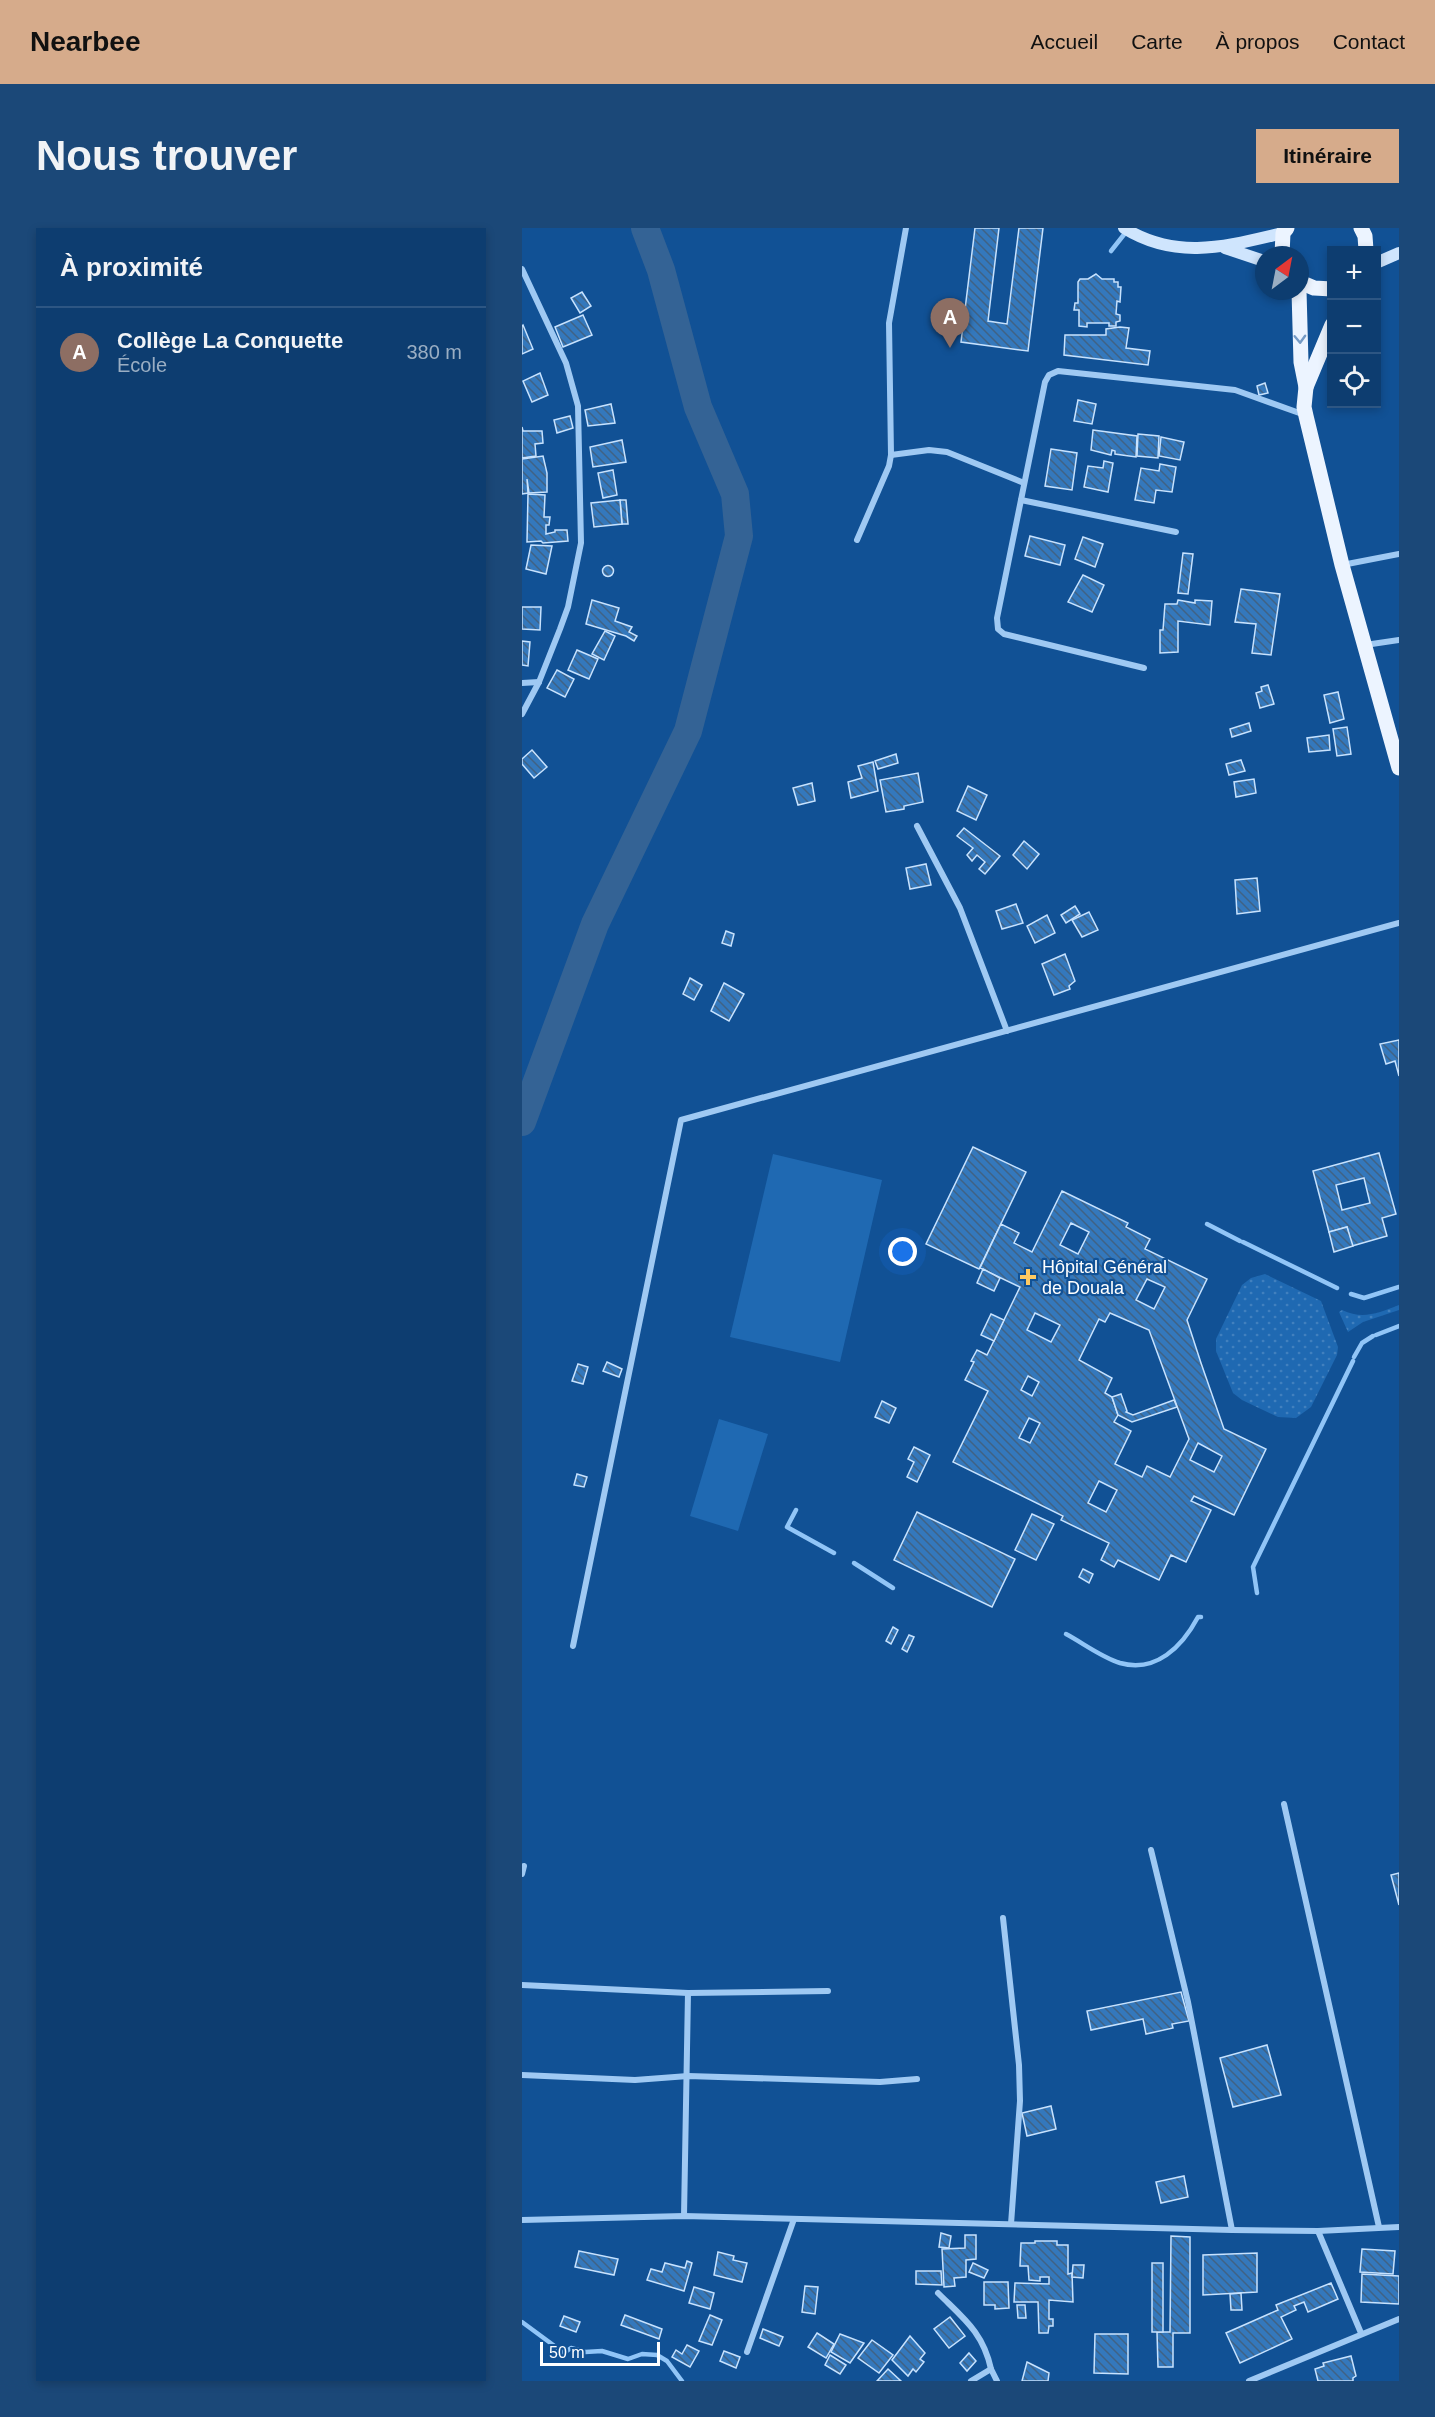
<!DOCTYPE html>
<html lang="fr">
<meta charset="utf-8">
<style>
:root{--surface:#0d3d70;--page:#1b4878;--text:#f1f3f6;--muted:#9aaec3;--line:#2d5683;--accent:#d6ab8b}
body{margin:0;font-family:Helvetica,sans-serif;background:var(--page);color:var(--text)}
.controls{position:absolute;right:18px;top:18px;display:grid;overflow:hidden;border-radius:0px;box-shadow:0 3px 9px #0003}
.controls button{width:54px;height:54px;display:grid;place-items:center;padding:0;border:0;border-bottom:2px solid var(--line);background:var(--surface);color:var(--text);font:30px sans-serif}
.compass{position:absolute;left:733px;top:18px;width:54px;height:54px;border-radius:50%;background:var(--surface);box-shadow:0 3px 9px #0003;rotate:32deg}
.scale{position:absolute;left:18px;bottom:15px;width:120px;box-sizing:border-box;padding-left:6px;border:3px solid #fff;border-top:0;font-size:16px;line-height:21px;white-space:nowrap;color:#fff;-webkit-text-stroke:4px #115195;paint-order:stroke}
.you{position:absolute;left:381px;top:1024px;width:21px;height:21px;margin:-15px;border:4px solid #fff;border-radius:50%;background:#1a73e8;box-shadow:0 0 0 9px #1a73e833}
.badge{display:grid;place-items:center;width:39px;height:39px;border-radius:50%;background:var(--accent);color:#fff;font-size:20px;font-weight:700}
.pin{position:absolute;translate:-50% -50px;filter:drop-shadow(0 2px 3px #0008)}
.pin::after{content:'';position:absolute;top:32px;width:21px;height:18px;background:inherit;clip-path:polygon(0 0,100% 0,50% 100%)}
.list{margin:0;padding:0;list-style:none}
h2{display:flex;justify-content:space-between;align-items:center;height:78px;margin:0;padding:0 24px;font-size:26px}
h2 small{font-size:20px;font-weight:400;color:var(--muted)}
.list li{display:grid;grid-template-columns:39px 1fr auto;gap:18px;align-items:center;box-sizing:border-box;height:90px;padding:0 24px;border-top:2px solid var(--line)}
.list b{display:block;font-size:22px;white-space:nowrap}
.list p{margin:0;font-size:20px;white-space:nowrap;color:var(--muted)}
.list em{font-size:20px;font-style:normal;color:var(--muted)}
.icon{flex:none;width:33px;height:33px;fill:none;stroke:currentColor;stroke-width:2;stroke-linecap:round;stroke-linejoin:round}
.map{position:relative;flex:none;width:877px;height:2153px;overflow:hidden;border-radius:0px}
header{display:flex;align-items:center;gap:36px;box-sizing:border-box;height:84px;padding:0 30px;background:var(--accent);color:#111}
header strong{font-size:28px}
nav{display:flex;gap:33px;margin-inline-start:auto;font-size:21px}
.intro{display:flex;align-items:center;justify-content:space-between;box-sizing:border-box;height:144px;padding:0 36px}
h1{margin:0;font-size:42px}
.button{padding:15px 27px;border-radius:0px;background:var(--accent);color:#111;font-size:21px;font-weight:700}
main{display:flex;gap:36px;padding:0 36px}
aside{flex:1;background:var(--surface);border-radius:0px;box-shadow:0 3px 9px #0003}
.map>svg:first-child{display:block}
.grass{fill:url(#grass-dots)}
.pitch{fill:#1f69b2}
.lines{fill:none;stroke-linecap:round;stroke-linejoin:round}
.stream{stroke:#91c5f7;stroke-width:4.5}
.river{stroke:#346395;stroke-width:28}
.building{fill:url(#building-back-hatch);stroke:#c7e2fe;stroke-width:1.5;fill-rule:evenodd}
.street{stroke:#9fc9f3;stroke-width:6}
.secondary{stroke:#cfe5fd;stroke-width:12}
.primary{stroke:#ecf4ff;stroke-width:15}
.oneway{stroke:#749ac5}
.poi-dot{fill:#ffca62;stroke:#115195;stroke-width:2}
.labels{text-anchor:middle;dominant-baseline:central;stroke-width:4.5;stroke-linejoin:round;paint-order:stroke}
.poi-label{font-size:18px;fill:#fff;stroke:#115195;text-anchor:start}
</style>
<header>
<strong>Nearbee</strong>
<nav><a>Accueil</a><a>Carte</a><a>À propos</a><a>Contact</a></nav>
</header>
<div class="intro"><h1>Nous trouver</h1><a class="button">Itinéraire</a></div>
<main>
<aside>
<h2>À proximité<small></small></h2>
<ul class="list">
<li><span class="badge" style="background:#8d6e63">A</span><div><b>Collège La Conquette</b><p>École</p></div><em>380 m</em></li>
</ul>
</aside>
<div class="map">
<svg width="877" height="2153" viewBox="0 0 877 2153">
<defs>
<pattern id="grass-dots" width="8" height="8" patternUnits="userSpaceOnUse" patternTransform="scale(1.5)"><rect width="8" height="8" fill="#1f69b2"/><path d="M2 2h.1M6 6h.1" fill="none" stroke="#4180be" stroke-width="1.8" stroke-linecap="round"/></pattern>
<pattern id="building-back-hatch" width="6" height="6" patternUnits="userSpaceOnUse" patternTransform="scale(1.5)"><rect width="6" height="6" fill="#3478bc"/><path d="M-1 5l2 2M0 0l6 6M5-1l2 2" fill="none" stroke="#406284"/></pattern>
</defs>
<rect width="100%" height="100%" fill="#115195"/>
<!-- grass -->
<g class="grass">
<polygon points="743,1046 799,1073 816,1119 815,1127 789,1179 774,1190 756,1189 720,1172 711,1165 694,1123 694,1111 720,1057 729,1050"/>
<path d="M877,1077V1082L841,1094L826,1104L817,1084L820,1082C841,1092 856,1085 877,1077Z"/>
</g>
<!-- pitch -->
<g class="pitch">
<polygon points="251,926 360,952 318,1134 208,1109"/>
<polygon points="197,1191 246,1206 216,1303 168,1288"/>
</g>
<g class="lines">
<!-- stream -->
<g class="stream">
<polyline points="589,23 604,4"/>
<polyline points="685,996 718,1013"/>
<polyline points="721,1014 815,1060"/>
<polyline points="829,1066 842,1070 877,1059"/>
<polyline points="854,1107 877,1098"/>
<polyline points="832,1129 840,1115 851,1108"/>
<polyline points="274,1282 265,1299 312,1325"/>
<polyline points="332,1335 371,1360"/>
<polyline points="735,1365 731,1339 831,1133"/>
<path d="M544,1406C561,1415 579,1429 598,1435C634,1445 660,1419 676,1389H679"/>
<polyline points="0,2094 42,2125 49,2120 63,2124 80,2123 106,2131 120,2126 135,2127 145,2133 160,2153"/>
</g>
<!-- river -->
<polyline class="river" points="0,894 73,696 166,503 217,308 213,266 176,179 139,42 123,0"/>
</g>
<!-- building -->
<g class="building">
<polygon points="453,0 477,0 466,93 485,96 497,0 521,0 506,123 439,114"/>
<polygon points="574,46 580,51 592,51 592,54 596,54 596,59 599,59 598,74 595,73 594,86 598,87 598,93 594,94 594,98 587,98 587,95 565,95 565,99 557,98 557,82 552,82 553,75 556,75 556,54 558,51 566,51"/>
<polygon points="60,64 69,78 58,85 49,70"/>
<polygon points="61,87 70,107 41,119 33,99"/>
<polygon points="1,97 11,121 0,126 0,98"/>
<polygon points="598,99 607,100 604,120 628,123 626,137 542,127 543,107 584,107 584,101"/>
<polygon points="18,145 26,167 10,174 1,153"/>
<polygon points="743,155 746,165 737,167 735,158"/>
<polygon points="556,172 574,176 570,196 552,193"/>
<polygon points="89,176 93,195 66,198 63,182"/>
<polygon points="48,188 51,200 35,205 32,192"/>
<polygon points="0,199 1,203 20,203 21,215 13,216 14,228 0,230"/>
<polygon points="571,202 615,208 614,229 593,226 593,223 590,222 589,227 569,222"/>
<polygon points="616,206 637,208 636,230 615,228"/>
<polygon points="639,209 662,214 658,232 637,228"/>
<polygon points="100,212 104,234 71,239 68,219"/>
<polygon points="529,221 555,225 550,262 523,258"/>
<polygon points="21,228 25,245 25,264 7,265 5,251 6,265 0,266 0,231"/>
<polygon points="582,233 591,235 586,264 562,259 566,238 581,240"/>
<polygon points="638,236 654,239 650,264 634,262 632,275 613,272 619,240 637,243"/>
<polygon points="91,242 95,267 81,270 76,245"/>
<polygon points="6,266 23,267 22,289 28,289 27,297 24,297 24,306 33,304 33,302 45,302 46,313 21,315 19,313 5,314"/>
<polygon points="98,272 104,272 106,296 100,296"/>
<polygon points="98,272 100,296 72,299 69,275"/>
<polygon points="508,308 543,317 538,337 503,328"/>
<polygon points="561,309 581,316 573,339 553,331"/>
<polygon points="9,317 30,318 24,346 4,341"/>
<polygon points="661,325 671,326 666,366 656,365"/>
<circle cx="86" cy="343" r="5.5"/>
<polygon points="561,347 582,357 570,384 546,374"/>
<polygon points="719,361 758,366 749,427 730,425 734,396 713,394"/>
<polygon points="70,372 97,380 93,393 110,399 107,404 115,408 112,413 104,408 64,396"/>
<polygon points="656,372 673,375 673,372 690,373 688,397 656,393 656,424 638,425 638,402 641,402 643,376 655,376"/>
<polygon points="0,379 19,379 18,402 0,401"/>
<polygon points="83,403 93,408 82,432 70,426"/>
<polygon points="0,413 8,414 6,438 0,437"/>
<polygon points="55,422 76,431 67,451 46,442"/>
<polygon points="35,442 52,451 43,469 25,460"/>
<polygon points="746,457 752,476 738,480 734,465 740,463 739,459"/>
<polygon points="816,464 822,491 808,495 802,467"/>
<polygon points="727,495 729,503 710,509 708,501"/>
<polygon points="825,499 829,526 815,528 811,501"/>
<polygon points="807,507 808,522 787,524 785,510"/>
<polygon points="10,522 25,539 12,550 0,536 0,531"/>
<polygon points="374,526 376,535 356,541 353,533"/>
<polygon points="719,532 723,543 707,547 704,536"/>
<polygon points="351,534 356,563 329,570 326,554 340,550 336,538"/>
<polygon points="396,545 401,574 382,578 382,581 364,584 358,552"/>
<polygon points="732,551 734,565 714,569 712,554"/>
<polygon points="290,555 293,573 276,577 271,560"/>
<polygon points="446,558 465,567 454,592 435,583"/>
<polygon points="442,600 478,628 463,646 457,641 463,634 455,627 450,633 445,627 451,620 435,608"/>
<polygon points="502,613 517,626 505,641 491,627"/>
<polygon points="404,636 409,657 388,661 384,640"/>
<polygon points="735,650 738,683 715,686 713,652"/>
<polygon points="494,676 501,695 480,701 474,683"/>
<polygon points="553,678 558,686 544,695 539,687"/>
<polygon points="567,684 576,702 560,709 550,692"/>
<polygon points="525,687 533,705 513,715 505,698"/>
<polygon points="204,703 212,706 209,718 200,715"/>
<polygon points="543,726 553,753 547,758 548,761 532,767 520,736"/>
<polygon points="168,750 180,757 172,772 161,766"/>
<polygon points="202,755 222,766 207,793 189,783"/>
<polygon points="877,812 877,848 873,833 864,836 858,816"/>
<polygon points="451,919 504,944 457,1041 404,1016"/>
<path d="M857,925L874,986L860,990L865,1008L830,1018L825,999L807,1004L791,943ZM842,950L848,975L820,982L814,957Z"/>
<path d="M540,963L606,995L604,999L628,1011L623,1021L685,1051L665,1092L679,1135L702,1201L744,1221L712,1287L672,1268L669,1273L689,1282L664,1334L649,1327L637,1352L596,1332L592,1339L579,1332L587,1315L539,1292L541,1288L431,1234L466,1163L443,1152L452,1134L449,1133L455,1122L465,1127L498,1059L458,1040L479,996L497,1005L492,1015L510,1024ZM549,995L567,1004L556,1026L538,1017ZM625,1051L643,1059L632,1081L614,1072ZM513,1085L538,1097L529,1114L505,1102ZM588,1085L627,1102L667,1211L648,1249L625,1238L620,1249L593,1236L609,1203L592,1194L596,1187L590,1169L583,1165L590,1150L557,1132L577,1091L583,1094ZM506,1148L517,1154L510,1168L499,1162ZM507,1190L518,1195L508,1215L497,1210ZM676,1215L700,1228L692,1244L668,1232ZM577,1253L595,1262L584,1284L566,1275Z"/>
<polygon points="825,999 831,1018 812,1024 807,1004"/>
<polygon points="461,1041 478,1050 472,1063 455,1055"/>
<polygon points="469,1086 482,1092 472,1113 459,1107"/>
<polygon points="85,1134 100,1141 97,1149 81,1143"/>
<polygon points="56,1136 66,1139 61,1156 50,1153"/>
<polygon points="599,1166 605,1183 604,1184 611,1187 652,1172 655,1179 610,1194 596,1187 590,1169"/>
<polygon points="360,1173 374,1180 367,1195 353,1189"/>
<polygon points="392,1219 408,1227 395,1254 385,1249 392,1234 386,1231"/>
<polygon points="55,1246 65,1249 62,1259 52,1257"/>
<polygon points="395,1284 493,1331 470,1379 372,1332"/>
<polygon points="510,1286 532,1296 514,1332 493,1322"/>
<polygon points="561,1341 571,1346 567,1355 557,1349"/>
<polygon points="371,1399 376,1402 369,1416 364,1413"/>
<polygon points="387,1407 392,1409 385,1424 380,1421"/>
<polygon points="877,1645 877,1677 869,1647"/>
<polygon points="659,1764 667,1793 650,1796 651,1800 624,1806 621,1791 569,1802 565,1783"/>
<polygon points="745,1817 759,1867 711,1879 698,1830"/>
<polygon points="529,1878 534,1901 505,1908 500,1885"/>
<polygon points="662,1948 666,1969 639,1975 634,1954"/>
<polygon points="419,2005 429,2008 427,2020 417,2019"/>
<polygon points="443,2007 454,2007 454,2031 444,2032 444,2049 432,2050 433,2058 422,2059 420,2021 443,2020"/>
<polygon points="649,2008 668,2009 668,2105 651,2105 651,2139 636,2139 635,2104 648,2104"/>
<polygon points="513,2013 535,2013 535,2017 546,2017 546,2046 550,2045 551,2074 527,2072 527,2091 531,2091 531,2098 527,2098 526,2105 517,2105 516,2074 492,2074 493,2055 527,2056 527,2049 518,2049 518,2053 507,2052 506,2038 498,2038 499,2015 513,2015"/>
<polygon points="840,2021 873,2023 871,2046 838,2044"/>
<polygon points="57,2023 96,2031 92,2047 53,2039"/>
<polygon points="196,2024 212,2028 211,2032 225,2035 220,2054 192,2047"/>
<polygon points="735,2025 735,2064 681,2067 681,2027"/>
<polygon points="165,2033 170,2035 162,2063 125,2052 129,2041 140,2044 143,2035 163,2040"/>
<polygon points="451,2035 466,2042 462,2050 447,2044"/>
<rect x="630" y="2035" width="11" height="69"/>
<polygon points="551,2037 562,2037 561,2050 550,2049"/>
<polygon points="394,2043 419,2043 420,2057 394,2056"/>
<polygon points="840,2046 877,2048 877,2076 839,2074"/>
<polygon points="462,2054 486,2054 487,2080 473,2081 473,2077 462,2077"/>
<polygon points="809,2055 816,2071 786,2084 782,2074 772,2078 774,2082 759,2089 770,2111 718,2135 704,2105 756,2082 754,2077"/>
<polygon points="283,2058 296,2059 293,2086 280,2084"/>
<polygon points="172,2059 192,2065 188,2081 167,2075"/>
<polygon points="719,2065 720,2082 709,2082 708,2066"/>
<polygon points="495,2077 503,2077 504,2090 496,2090"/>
<polygon points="103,2087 140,2101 137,2111 99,2097"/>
<polygon points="188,2087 200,2092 190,2117 177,2113"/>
<polygon points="42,2088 58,2094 54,2104 38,2098"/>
<polygon points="428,2089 443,2108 427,2120 412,2101"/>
<polygon points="241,2101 261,2109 257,2118 238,2110"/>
<polygon points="295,2105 312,2116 304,2130 286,2119"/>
<polygon points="318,2106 342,2115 328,2135 309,2124"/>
<polygon points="573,2106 606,2106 606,2146 572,2145"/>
<polygon points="388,2108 403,2125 398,2131 402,2134 394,2144 391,2141 386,2148 370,2132"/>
<polygon points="350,2112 371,2127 357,2145 336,2130"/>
<polygon points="165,2117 177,2123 168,2139 150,2129 154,2122 160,2126"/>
<polygon points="202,2123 218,2129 214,2140 198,2133"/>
<polygon points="447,2125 454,2133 445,2143 438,2135"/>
<polygon points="308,2127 324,2137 318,2146 303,2137"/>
<polygon points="829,2128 834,2148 831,2150 831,2153 796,2153 793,2141 802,2138 801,2135"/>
<polygon points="505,2134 527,2145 526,2153 500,2153"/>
<polygon points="366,2141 379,2153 355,2153"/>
</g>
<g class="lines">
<!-- street -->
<g class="street">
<polyline points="0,41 44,135 56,178 59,315 46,379 38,401 17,454 0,486"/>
<polyline points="369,227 407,222 425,224 502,255"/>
<polyline points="499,272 654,304"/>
<polyline points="335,312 367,238 369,227 367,95 384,0"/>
<polyline points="820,337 877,326"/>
<polyline points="843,417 877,412"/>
<polyline points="622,440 482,406 476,401 475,390 523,154 527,147 536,143 713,162 783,187"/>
<polyline points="0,455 17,454"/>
<polyline points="395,598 438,680 485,803"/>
<polyline points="51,1418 159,892 877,695"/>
<polyline points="762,1576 857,1999"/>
<polyline points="629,1622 666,1774 710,2002"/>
<polyline points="0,1646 2,1638"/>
<polyline points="481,1690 497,1837 498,1873 489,1996"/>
<polyline points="0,1757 166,1765 306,1763"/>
<polyline points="0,1847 113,1852 166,1848 358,1854 395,1851"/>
<polyline points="162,1988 166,1765"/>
<polyline points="0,1992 162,1988 710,2002 796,2003 877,1999"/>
<polyline points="796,2003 839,2105"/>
<path d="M416,2065C441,2090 461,2104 469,2141"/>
<polyline points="225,2124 272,1991"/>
<polyline points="449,2153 469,2141 475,2153"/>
<polyline points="727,2153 877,2091"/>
</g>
<!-- secondary -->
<g class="secondary">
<path d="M602,0C655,33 705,18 761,5"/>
<polyline points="703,20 742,33"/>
<polyline points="854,35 877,25"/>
</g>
<!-- primary -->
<g class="primary">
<polyline points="839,0 843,8 844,22"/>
<polyline points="760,27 761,5 765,0"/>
<polyline points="778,54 792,60 810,61"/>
<polyline points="777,63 779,134 784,159 782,179 784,188 820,337 877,540"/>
<polyline points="784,159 810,97"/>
</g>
</g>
<!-- one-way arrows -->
<defs><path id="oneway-chevron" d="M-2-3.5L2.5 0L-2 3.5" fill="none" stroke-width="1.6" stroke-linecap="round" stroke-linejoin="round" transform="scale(1.5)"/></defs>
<use class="oneway" href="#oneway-chevron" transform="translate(778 111) rotate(88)"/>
<!-- markers -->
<path class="poi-dot" d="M503 1040h6v6h6v6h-6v6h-6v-6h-6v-6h6z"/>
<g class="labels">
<!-- poi labels -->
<g class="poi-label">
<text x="520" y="1039">Hôpital Général<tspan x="520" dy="21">de Douala</tspan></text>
</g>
</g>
</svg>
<div class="controls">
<button>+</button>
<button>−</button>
<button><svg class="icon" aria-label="locate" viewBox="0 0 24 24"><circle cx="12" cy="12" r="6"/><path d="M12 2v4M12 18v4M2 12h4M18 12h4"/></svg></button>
</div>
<svg class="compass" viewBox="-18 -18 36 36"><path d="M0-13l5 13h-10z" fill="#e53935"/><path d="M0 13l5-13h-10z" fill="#9aaec3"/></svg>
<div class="scale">50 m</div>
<div class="you"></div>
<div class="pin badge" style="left:428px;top:120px;background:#8d6e63">A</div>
</div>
</main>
